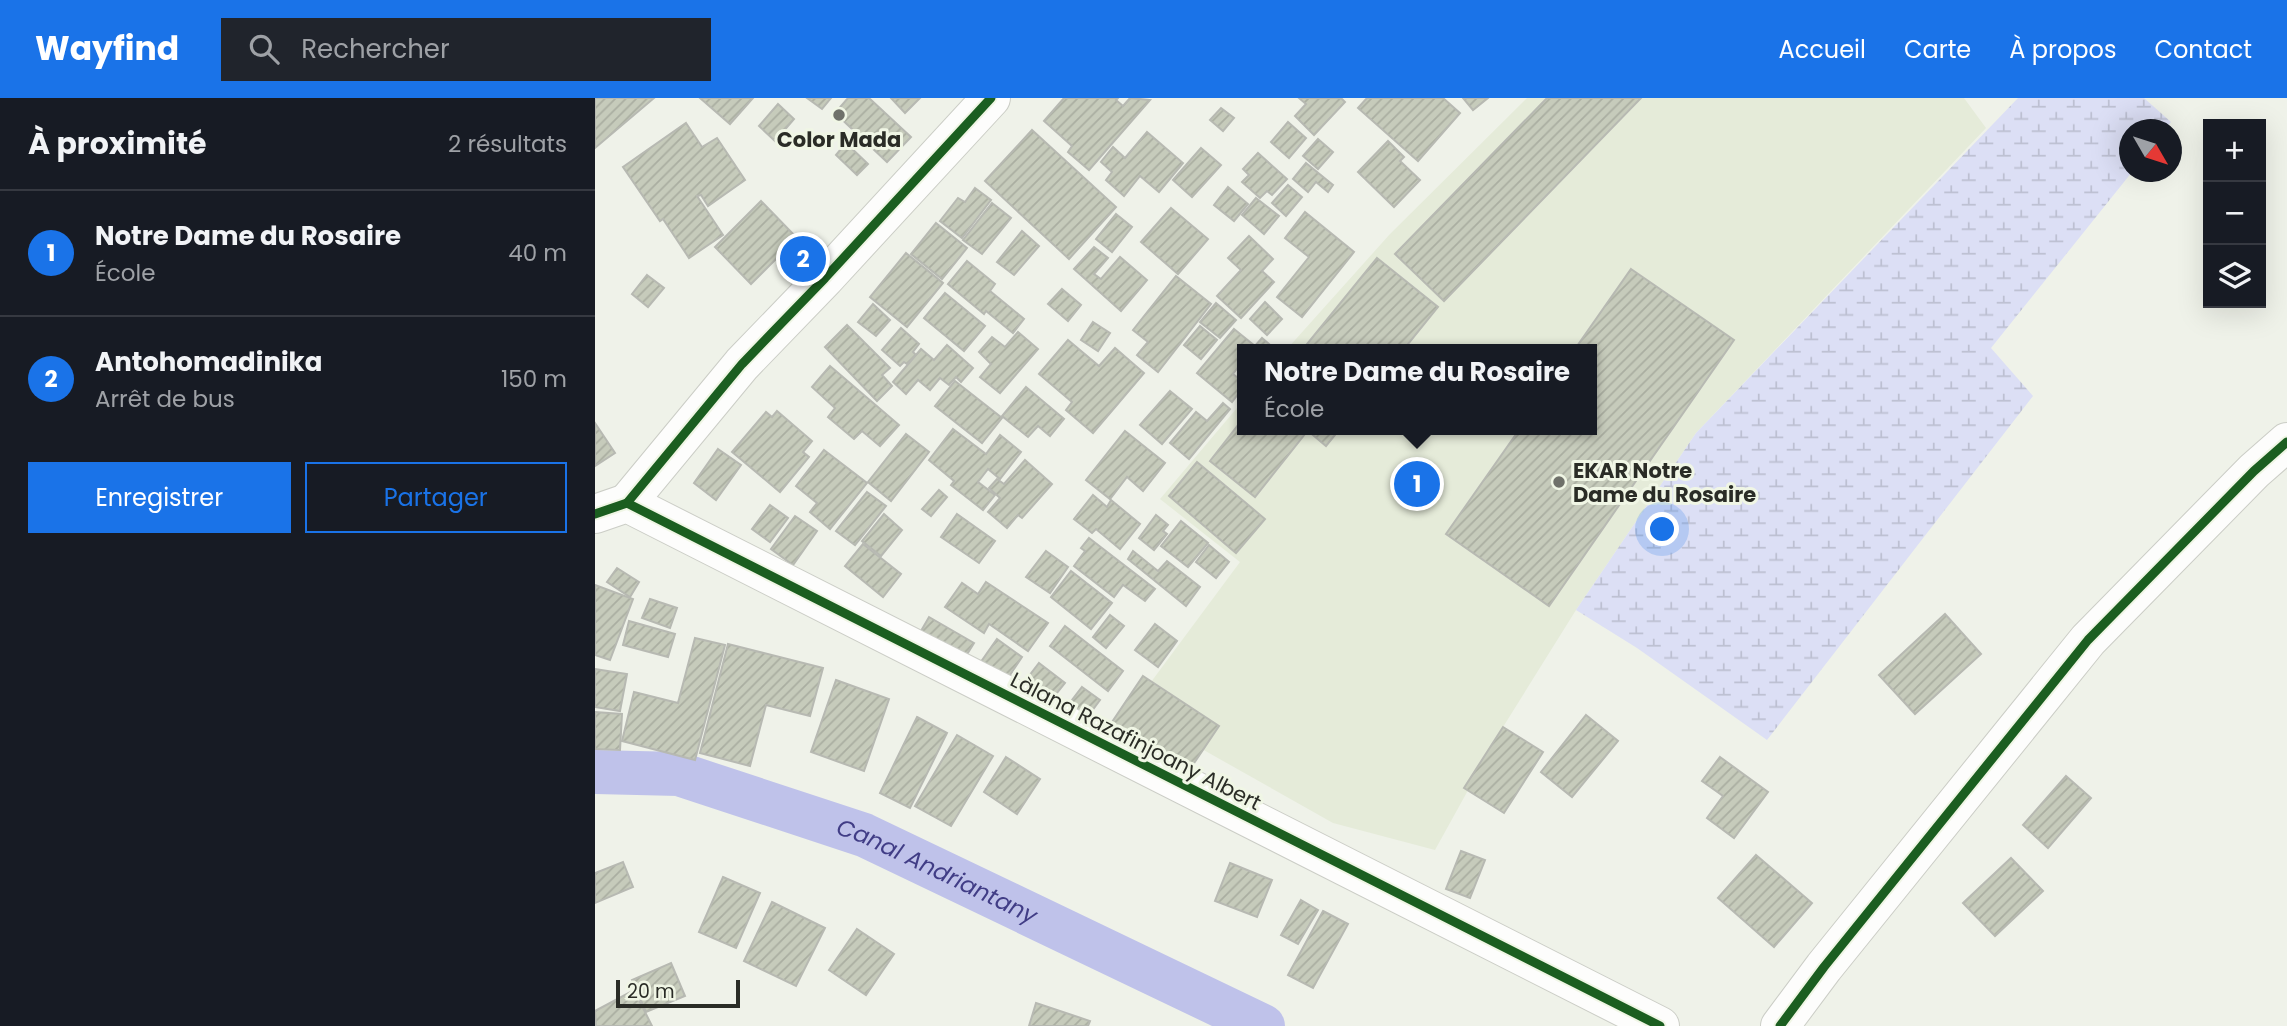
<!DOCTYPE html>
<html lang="fr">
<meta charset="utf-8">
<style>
:root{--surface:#171b24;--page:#20242c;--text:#f1f3f6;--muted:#9ea1a6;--line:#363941;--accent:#1a73e8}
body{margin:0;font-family:Poppins,sans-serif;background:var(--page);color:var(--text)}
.controls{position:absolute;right:21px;top:21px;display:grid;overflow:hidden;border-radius:0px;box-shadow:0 7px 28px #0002}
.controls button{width:63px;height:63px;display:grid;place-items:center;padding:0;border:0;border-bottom:2px solid var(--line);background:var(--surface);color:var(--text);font:35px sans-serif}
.compass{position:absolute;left:1524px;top:21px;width:63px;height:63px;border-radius:50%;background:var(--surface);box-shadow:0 7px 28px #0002;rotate:129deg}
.scale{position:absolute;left:21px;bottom:18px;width:124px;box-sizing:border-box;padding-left:7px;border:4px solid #2a2c26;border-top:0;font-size:19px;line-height:24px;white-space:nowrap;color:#2a2c26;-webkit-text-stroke:5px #f0f6e5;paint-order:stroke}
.you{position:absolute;left:1068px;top:432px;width:24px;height:24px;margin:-18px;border:5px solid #fff;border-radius:50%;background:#1a73e8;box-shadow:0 0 0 10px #1a73e833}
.badge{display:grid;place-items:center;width:46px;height:46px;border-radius:50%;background:var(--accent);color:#fff;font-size:23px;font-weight:700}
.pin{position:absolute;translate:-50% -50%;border:4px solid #fff;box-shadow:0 2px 7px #0006}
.popup{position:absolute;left:642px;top:246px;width:360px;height:91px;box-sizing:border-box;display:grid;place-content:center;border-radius:0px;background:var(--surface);filter:drop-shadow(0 2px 5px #0005);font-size:23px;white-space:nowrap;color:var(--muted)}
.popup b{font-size:26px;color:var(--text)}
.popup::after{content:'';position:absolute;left:50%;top:100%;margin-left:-14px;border:14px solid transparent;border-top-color:var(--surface)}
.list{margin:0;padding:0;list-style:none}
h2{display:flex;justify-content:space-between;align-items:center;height:91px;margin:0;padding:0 28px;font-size:30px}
h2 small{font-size:23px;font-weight:400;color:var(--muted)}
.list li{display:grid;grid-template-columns:46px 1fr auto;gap:21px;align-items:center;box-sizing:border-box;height:126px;padding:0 28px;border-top:2px solid var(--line)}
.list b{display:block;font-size:26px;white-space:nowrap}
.list p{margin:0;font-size:23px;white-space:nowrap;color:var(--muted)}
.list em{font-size:23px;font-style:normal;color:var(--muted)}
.actions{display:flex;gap:14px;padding:21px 28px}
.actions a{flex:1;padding:16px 0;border:2px solid var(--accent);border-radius:0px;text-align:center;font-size:24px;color:var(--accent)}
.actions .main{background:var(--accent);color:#fff}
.icon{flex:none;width:38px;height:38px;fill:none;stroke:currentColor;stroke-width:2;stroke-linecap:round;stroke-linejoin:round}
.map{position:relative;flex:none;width:1692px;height:928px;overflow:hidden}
header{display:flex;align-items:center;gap:42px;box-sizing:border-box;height:98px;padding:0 35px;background:var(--accent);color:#fff}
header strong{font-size:33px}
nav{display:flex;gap:38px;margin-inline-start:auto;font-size:24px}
.search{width:490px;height:63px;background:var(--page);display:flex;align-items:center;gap:18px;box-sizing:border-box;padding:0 24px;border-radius:0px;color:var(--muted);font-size:26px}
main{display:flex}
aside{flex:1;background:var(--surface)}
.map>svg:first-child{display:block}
.built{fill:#e5ebd9}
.wetland{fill:url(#wetland-marsh)}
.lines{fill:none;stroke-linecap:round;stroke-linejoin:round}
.canal{stroke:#bfc2ea;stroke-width:44}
.building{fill:url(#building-hatch);stroke:#b7b9b2;stroke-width:2}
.minor-casing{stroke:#cbcdc6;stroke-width:40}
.minor{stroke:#fdfdfc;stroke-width:38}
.cycleway-casing{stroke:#f0f6e5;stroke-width:13}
.cycleway{stroke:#1b5e20;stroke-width:9}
.poi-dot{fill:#6f716a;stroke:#f0f6e5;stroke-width:2.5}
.labels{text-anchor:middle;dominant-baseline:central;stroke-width:6;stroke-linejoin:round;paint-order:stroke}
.poi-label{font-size:21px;font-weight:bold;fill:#2a2c26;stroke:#f0f6e5}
.street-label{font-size:21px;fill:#2a2c26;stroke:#f0f6e5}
.water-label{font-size:23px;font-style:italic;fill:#413d86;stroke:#f0f6e5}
</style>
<header>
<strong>Wayfind</strong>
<div class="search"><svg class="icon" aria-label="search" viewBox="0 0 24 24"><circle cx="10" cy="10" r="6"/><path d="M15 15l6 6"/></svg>Rechercher</div>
<nav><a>Accueil</a><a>Carte</a><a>À propos</a><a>Contact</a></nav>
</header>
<main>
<aside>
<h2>À proximité<small>2 résultats</small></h2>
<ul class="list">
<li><span class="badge">1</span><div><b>Notre Dame du Rosaire</b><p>École</p></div><em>40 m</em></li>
<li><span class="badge">2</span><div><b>Antohomadinika</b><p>Arrêt de bus</p></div><em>150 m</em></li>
</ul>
<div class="actions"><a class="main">Enregistrer</a><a>Partager</a></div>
</aside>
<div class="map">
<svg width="1692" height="928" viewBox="0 0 1692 928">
<defs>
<pattern id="wetland-marsh" width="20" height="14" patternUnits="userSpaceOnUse" patternTransform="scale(1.75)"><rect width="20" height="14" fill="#dcdff5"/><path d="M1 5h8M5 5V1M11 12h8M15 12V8" fill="none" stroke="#bdc0d2"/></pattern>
<pattern id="building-hatch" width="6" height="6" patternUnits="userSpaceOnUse" patternTransform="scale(1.75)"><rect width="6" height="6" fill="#c6cbbb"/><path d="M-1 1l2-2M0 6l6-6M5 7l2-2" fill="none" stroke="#aaaea1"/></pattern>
</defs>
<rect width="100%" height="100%" fill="#eff2e9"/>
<!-- built -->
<polygon class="built" points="932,0 1369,0 1391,30 1101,335 981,512 908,629 840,752 738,725 536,611 645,464 565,401 647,304 647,332 997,332 997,251 692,251 795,136"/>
<!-- wetland -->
<polygon class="wetland" points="1423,0 1549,0 1576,24 1570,31 1534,32 1534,74 1537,74 1396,250 1438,298 1172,642 1042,550 981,512 1101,335"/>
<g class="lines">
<!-- canal -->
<path class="canal" id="s1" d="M0,674L84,676L269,737L668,928"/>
</g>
<!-- building -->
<g class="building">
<polygon points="0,0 59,0 0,50"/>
<polygon points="105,0 158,0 135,26"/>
<polygon points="212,0 236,0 227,11"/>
<polygon points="253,0 274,0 316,39 292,64 240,15"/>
<polygon points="296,0 325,0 310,15"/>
<polygon points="469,0 523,0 521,2 528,8 535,0 555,2 494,72 473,54 477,48 449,23"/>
<polygon points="704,0 746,0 750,4 719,37 700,18 711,6"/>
<polygon points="772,0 848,0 865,15 823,63 763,10"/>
<polygon points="868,0 893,0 878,12"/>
<polygon points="952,0 1046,0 849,203 800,156"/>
<polygon points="183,6 199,21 180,43 164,28"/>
<polygon points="626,10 639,20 628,33 615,22"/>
<polygon points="693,24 711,40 694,60 676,44"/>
<polygon points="91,25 107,49 122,40 150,82 113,108 106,97 102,98 128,137 94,160 68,121 65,123 28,69"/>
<polygon points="437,32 521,109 474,161 390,83"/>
<polygon points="552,34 588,65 564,94 545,78 529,98 511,82 517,74 506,64 518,49 530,60"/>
<polygon points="723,41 738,54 723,71 708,58"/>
<polygon points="793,43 809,59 805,63 825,82 799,109 763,74"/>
<polygon points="251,45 273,66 262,77 241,57"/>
<polygon points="606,50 626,67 597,99 578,82"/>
<polygon points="663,55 692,81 677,97 672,93 665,100 647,84 654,77 648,71"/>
<polygon points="711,65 738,87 733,94 721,84 713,94 698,81"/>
<polygon points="693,87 707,99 691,118 677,105"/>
<polygon points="633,89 653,106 639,123 619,107"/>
<polygon points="380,90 396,102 367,140 345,123 363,100 370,104"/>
<polygon points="661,100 684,118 669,136 647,117"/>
<polygon points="166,103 202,140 156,186 120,149"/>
<polygon points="397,105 416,120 387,156 368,142"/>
<polygon points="576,110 613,141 583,176 546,144"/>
<polygon points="710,114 759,154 707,219 682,199 714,159 690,140"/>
<polygon points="521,116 537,129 517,154 501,141"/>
<polygon points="341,125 372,150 347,181 316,156"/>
<polygon points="427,133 444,148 419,177 402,164"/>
<polygon points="654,138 678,161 667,173 679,184 646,220 622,198 646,172 633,160"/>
<polygon points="499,149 513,160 499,176 506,181 525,159 552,182 526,213 479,171"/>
<polygon points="311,155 348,185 312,229 275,199"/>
<polygon points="782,160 843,209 809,251 708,251"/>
<polygon points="372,163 400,186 395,193 429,221 418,235 391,213 389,216 353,186"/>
<polygon points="1036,171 1139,242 954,508 851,436 924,332 997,332 997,251 980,251"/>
<polygon points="52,177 69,190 53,209 37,196"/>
<polygon points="581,178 616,206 563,274 542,257 553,244 538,232"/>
<polygon points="467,191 486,207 473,223 453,206"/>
<polygon points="350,195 390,228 369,253 329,220"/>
<polygon points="670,204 687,221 672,237 655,221"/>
<polygon points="621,205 641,222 625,240 605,224"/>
<polygon points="278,206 295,222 281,238 263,224"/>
<polygon points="498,224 515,235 503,253 486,242"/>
<polygon points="252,227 295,270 287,277 297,288 282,303 230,249"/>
<polygon points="605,228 622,242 606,261 589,247"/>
<polygon points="306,230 324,246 318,254 321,257 312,266 309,264 305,268 287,252"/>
<polygon points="639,231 660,248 667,240 680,251 647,251 647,264 638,276 647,283 647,291 637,304 602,275"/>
<polygon points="423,234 443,251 405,295 385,279 396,266 384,254 397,239 410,249"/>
<polygon points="473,242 504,268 520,250 549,275 498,335 471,312 477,304 444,276"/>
<polygon points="352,247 378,270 366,284 361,279 354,287 345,280 335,292 323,282 311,296 298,284 326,251 339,262"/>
<polygon points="235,268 304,327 285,348 267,333 259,341 233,319 240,310 217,289"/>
<polygon points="360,283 407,320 387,345 340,308"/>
<polygon points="431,289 469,321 455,338 443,328 433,339 407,318"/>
<polygon points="575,293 597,311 567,346 545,327"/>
<polygon points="628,305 635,311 594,361 575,345 601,314 612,323"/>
<polygon points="182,313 217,343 208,354 214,359 185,394 137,354 171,314 177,319"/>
<polygon points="647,322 647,332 704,332 710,336 660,399 615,363"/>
<polygon points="0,325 20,355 0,368"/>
<polygon points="358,331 391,356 405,337 426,354 405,381 393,371 383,384 400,397 388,412 356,387 359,383 334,362"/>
<polygon points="712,332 744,332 731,348"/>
<polygon points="530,333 570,365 548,393 532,379 515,401 491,382"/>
<polygon points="311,336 334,354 296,403 273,384"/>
<polygon points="123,351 146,367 121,402 99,385"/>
<polygon points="229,352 272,385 235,431 215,414 222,405 201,388"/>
<polygon points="430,362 457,386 427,420 423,417 412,430 393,414 405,400 394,390 402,381 409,386"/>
<polygon points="602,364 670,421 641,455 574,398"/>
<polygon points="344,392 352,399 336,418 327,411"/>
<polygon points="272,394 291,408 260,447 241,433"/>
<polygon points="498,397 512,409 516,402 545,426 525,451 501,431 497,435 479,421"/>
<polygon points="175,407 193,420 175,444 157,431"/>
<polygon points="289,416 307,432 286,458 267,443"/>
<polygon points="362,416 400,443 384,465 346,439"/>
<polygon points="561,417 573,427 568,433 572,436 559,452 544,440"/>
<polygon points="200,418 222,433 198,467 176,451"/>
<polygon points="586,423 613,445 593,469 566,448"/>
<polygon points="494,440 560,491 550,503 528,487 519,499 479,468 490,453 486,450"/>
<polygon points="268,446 306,476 288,499 250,468"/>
<polygon points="614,447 634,464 621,480 601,464"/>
<polygon points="451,453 473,469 455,495 431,479"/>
<polygon points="538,453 563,473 572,463 605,489 591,508 533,461"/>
<polygon points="22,470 44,484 35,499 12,484"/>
<polygon points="476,473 517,505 496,531 456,499"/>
<polygon points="391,484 453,525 433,553 394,526 389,535 350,509 367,485 383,496"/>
<polygon points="0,487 38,501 15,562 0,557"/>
<polygon points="55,501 82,510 75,530 47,520"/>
<polygon points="1350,516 1386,556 1320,616 1284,577"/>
<polygon points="515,517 529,528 511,550 498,539"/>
<polygon points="334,519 379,545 366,566 322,540"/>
<polygon points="34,523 80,536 73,559 28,547"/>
<polygon points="560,526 582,543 563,569 540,552"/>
<polygon points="470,528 528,573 513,593 455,548"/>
<polygon points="100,540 130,547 100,662 27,643 39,594 83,605"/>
<polygon points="402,541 427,559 409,586 383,568"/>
<polygon points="133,546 228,570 215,618 171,607 155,668 105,655"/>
<polygon points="444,565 470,585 449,611 424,591"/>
<polygon points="0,571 32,576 25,613 0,609"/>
<polygon points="548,578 624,628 587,683 511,633"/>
<polygon points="241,582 294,601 269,673 216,654"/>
<polygon points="487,589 505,602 485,629 467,615"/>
<polygon points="0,614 27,616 25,652 0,651"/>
<polygon points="991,617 1023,643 977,699 946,674"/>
<polygon points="322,619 352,635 315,710 285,695"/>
<polygon points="908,629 948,654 909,715 869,690"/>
<polygon points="362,637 398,658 356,728 320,708"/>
<polygon points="411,659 445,681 422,716 389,694"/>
<polygon points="1125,659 1173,694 1139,740 1112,720 1128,698 1107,683"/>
<polygon points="1471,678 1496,700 1453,750 1428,727"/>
<polygon points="866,753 890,762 875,800 851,791"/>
<polygon points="1161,757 1217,805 1179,849 1123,800"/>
<polygon points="1416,760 1448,793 1400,838 1368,805"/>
<polygon points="28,764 38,789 0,805 0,775"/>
<polygon points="635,765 677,782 662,819 620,803"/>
<polygon points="128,779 165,795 141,850 104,834"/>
<polygon points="706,802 723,812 703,846 686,837"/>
<polygon points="177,804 230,830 201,888 149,863"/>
<polygon points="728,813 753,826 718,890 693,877"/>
<polygon points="262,831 299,856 271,897 234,872"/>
<polygon points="76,865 90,898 51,914 37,882"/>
<polygon points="39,892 57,928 1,928 0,913"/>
<polygon points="441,905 495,923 493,928 434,928"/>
</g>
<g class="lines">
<!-- minor casing -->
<g class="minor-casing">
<g id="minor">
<polyline points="32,405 147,266 230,180 396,0"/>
<polyline points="0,416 32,405 1065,928"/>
<polyline points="1185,928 1229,869 1493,542 1659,373 1692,344"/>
</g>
</g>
<!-- minor -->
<use href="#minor" class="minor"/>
<!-- cycleway casing -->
<g class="cycleway-casing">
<g id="cycleway">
<polyline points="32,405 147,266 230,180 396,0"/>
<polyline points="0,416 32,405 1065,928"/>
<polyline points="1185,928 1229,869 1493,542 1659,373 1692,344"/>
</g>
</g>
<!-- cycleway -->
<use href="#cycleway" class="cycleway"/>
</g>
<!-- markers -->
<g class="poi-dot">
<circle cx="244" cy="17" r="7"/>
<circle cx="964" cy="384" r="7"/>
</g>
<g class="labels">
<!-- poi labels -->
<g class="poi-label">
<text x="244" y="41">Color Mada</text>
<text x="978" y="372" text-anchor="start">EKAR Notre<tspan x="978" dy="24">Dame du Rosaire</tspan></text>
</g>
<!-- street labels -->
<g class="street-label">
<text transform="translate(541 643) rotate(27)">Làlana Razafinjoany Albert</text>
</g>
<!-- water labels -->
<g class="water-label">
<text stroke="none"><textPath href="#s1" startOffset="360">Canal Andriantany</textPath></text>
</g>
</g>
</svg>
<div class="controls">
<button>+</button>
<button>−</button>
<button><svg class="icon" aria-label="layers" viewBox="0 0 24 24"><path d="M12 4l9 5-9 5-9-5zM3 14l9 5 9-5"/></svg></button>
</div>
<svg class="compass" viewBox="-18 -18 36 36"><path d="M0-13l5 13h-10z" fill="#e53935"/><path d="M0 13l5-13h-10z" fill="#9ea1a6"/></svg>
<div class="scale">20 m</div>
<div class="you"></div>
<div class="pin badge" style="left:822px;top:386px">1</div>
<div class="popup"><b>Notre Dame du Rosaire</b>École</div>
<div class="pin badge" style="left:208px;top:161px">2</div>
</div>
</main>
